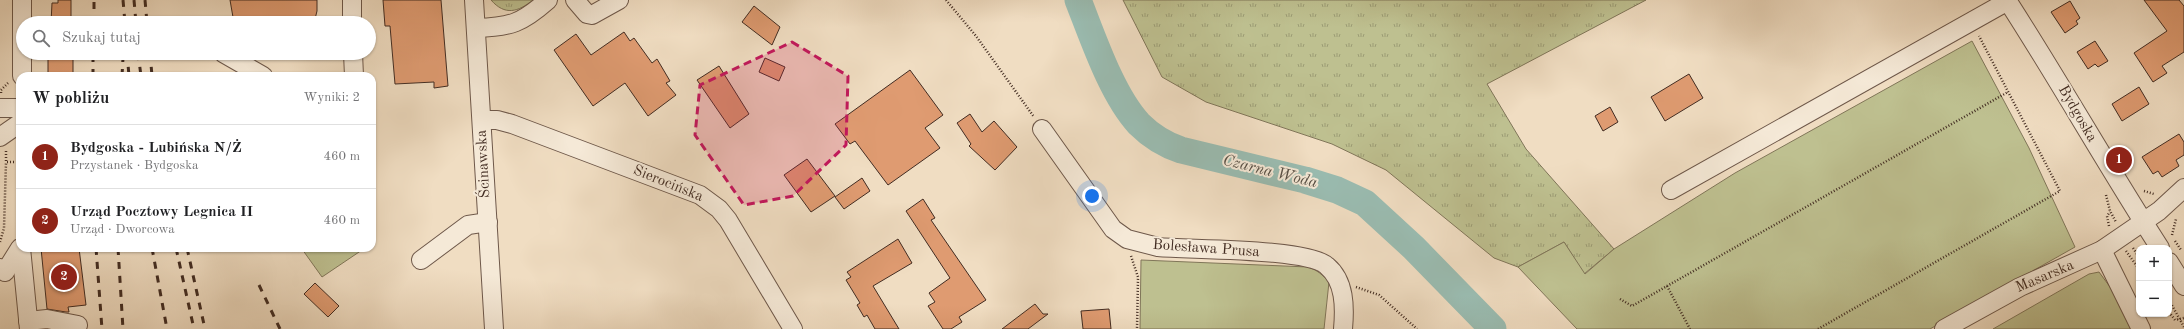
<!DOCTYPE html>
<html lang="pl">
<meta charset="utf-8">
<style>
:root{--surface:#fff;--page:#f6f6f6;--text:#202124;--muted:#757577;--line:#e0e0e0;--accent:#8f2418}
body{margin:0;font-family:"Old Standard TT",serif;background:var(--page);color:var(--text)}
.controls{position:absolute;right:12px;bottom:12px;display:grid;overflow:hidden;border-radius:8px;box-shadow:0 1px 3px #0004}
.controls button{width:36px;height:36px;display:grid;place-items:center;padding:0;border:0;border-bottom:1px solid var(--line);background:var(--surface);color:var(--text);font:20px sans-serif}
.you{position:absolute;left:1092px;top:196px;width:14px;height:14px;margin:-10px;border:3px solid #fff;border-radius:50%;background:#1a73e8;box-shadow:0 0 0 6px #1a73e833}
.badge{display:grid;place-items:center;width:26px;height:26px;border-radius:50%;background:var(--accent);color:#fff;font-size:13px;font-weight:700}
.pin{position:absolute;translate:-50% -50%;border:2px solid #fff;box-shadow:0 1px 4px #0006}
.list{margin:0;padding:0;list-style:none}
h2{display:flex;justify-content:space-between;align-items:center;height:52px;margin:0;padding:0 16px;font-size:17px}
h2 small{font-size:13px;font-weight:400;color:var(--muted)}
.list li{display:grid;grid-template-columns:26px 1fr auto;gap:12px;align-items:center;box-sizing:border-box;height:64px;padding:0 16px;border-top:1px solid var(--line)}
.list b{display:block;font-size:15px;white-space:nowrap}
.list p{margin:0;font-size:13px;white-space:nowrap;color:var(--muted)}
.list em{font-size:13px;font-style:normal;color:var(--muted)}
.icon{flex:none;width:22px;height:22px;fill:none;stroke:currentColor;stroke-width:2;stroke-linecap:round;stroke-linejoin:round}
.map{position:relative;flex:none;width:2184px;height:329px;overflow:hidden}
.search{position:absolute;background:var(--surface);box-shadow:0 1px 3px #0004;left:16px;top:16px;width:360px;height:44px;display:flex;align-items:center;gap:10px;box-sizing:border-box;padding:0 14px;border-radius:22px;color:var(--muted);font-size:15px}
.panel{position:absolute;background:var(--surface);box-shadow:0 1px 3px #0004;left:16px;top:72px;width:360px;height:180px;border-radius:12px}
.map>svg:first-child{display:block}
.grass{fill:url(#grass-tufts);stroke:#807659}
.garden{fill:#bec090;stroke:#807659}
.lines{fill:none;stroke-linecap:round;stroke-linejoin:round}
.river{stroke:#9abcb1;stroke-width:27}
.building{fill:#df9b71;stroke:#422c22}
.minor-casing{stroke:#6e584a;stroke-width:20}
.path{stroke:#422c22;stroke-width:2.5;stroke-dasharray:1 2;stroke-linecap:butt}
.minor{stroke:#f5e9d7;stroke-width:18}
.rail{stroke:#422c22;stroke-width:3;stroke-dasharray:7 7;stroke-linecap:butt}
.marked{fill:#c2185b;fill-opacity:0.2;stroke:#c2185b;stroke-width:3;stroke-dasharray:8 5;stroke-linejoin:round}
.labels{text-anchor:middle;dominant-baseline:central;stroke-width:4;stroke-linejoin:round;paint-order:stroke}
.street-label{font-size:15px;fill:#422c22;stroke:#f5e9d7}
.water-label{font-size:16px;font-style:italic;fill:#585046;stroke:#f5e9d7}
</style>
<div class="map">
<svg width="2184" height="329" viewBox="0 0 2184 329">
<defs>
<pattern id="grass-tufts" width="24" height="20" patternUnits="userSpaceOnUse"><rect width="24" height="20" fill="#bec090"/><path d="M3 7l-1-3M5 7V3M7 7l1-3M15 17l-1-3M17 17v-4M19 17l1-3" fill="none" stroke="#9c9c75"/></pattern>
</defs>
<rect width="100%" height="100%" fill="#f0ddc2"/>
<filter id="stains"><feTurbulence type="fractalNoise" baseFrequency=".005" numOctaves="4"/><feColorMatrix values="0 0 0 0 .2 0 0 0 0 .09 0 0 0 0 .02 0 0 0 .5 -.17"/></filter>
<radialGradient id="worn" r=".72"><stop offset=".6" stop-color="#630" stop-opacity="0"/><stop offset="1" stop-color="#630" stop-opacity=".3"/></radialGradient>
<!-- grass -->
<g class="grass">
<path d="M491,0H533C518,12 505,16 491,0Z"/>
<polygon points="1123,0 1646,0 1487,84 1526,149 1614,249 1584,274 1564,242 1518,267 1494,258 1386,170 1332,144 1206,102 1162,77"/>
</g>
<!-- garden -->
<g class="garden">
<polygon points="1972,41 2029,148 2075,247 1930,329 1577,329 1518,267 1564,242 1585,274 1614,249 1735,173"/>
<polygon points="304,248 365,248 322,277 302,249"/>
<path d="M1141,260L1308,267C1317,270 1323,275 1329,282L1324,329H1140Z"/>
<polygon points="2099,272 2116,295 2132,329 1993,329 2089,274"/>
</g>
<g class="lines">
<!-- river -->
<path class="river" d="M1078,0C1093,38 1112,95 1139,124C1151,136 1166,145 1181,150L1305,180L1337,190L1365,203L1414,248L1493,329"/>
</g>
<!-- building -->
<g class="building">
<polygon points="58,0 71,0 71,23 51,23 52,3 58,3"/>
<polygon points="230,0 317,0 317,11 314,23 234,23"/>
<polygon points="383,0 441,0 448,86 434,88 434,82 395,84 390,26 385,26"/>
<polygon points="2144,0 2179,0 2184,6 2184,52 2162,66 2167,73 2153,82 2134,53 2167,31"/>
<polygon points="2070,1 2080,18 2076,21 2078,24 2065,33 2051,12"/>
<polygon points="754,6 780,27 772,45 742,22"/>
<polygon points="624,32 630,41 634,38 652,63 657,59 670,81 666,83 676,95 648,116 625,83 593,106 554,50 576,34 591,55"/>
<polygon points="2095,41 2108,61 2098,67 2095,64 2088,69 2077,52"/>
<rect x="48" y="53" width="25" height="23"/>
<polygon points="765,58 785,67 779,81 759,72"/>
<polygon points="719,66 749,114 730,128 697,80"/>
<polygon points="910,70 943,115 925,128 940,148 888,185 855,141 850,144 835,124"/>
<polygon points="1689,74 1703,98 1665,121 1651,97"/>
<polygon points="2139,87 2149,104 2122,121 2112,104"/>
<polygon points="1610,107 1618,122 1603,131 1595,116"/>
<polygon points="970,114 982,132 994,121 1017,147 995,170 969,146 971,144 957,123"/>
<polygon points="2179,134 2184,142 2184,155 2176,160 2179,166 2162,177 2158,171 2153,174 2142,157"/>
<polygon points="807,159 835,196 811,212 784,175"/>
<polygon points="862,178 870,191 844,209 835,197"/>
<polygon points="923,199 935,218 931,220 986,300 959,317 962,322 951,329 943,329 928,306 935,302 929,293 950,278 906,211"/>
<polygon points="898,239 912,263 873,286 899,329 875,329 867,315 864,317 857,305 860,303 846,280 851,277 847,272"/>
<polygon points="41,248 79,248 86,305 68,307 69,312 66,312 47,309"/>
<polygon points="315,283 339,306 328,317 304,294"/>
<polygon points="1035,304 1043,314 1048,314 1028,329 1002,329"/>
<polygon points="1109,309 1111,329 1083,329 1081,311"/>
</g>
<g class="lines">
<!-- minor casing -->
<g class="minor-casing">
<g id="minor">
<polyline points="352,0 352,23"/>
<polyline points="474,0 494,329"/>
<polyline points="575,0 587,14 592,15 619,0"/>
<path d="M2007,0C2060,82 2107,166 2160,248"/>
<path d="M476,28C511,27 522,23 548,0"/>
<polyline points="223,53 263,76"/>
<polyline points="353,53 354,76"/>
<polyline points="22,76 22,0"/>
<polyline points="0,108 20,108"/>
<polyline points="482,120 497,120 512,124 700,195 719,209 728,220 793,329"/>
<path d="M1042,129L1113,229L1127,239L1158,247C1190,250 1308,248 1327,266C1345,281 1345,307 1343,329"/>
<polyline points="0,137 20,123"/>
<polyline points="1671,190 2008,1"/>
<polyline points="21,248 29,329"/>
<polyline points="2102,250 2141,329"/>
<polyline points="421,260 468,225 488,222"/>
<polyline points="2169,262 2184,286"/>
<polyline points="0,268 5,272 20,248"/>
<polyline points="28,321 47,319 78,325"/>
<polyline points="1944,329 2020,287 2102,250 2159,211 2184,188"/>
</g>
</g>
<!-- path -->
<g class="path">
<polyline points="946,0 976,36 1034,117"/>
<polyline points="1,93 1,90 8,83"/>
<polyline points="6,151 6,162 20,162"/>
<polyline points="2144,191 2154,194"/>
<polyline points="2106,195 2110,211 2116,222"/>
<polyline points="2109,226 2107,216 2110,212"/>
<polyline points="2172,235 2176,219"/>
<polyline points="2175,241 2181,250"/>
<polyline points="0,242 4,228 6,162"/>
<polyline points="2133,248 2139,257"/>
<polyline points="2126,251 2139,269"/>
<polyline points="1131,256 1138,277 1137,329"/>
<polyline points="1667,286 1690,329"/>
<polyline points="1356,287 1379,295 1417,329"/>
<polyline points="1620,299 1632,306 2008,92"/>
<polyline points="2169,300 2184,327"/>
<polyline points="2169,312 2175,320 2184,318"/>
<polyline points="1818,329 2060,191 1979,36"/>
</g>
<!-- minor -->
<use href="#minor" class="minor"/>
<!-- rail -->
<g class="rail">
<polyline points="123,0 125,23"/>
<polyline points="134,0 136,23"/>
<polyline points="145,0 147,23"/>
<polyline points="94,23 94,0"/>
<polyline points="127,53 129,76"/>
<polyline points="138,53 141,76"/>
<polyline points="150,53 152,76"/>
<polyline points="93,76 93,53"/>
<polyline points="122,76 123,58"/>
<polyline points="96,248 102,329"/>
<polyline points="118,248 123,329"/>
<polyline points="152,248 167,329"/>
<polyline points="176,248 194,329"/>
<polyline points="187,248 205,329"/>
<polyline points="259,285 280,329"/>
</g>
</g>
<!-- marked area -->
<path class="marked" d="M792,42L848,76L846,145L793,196L744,205L695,135L700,85Z"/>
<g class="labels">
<!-- street labels -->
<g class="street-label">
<text transform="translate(2077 114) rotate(60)">Bydgoska</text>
<text transform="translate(484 164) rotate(-93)">Ścinawska</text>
<text transform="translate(668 184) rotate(22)">Sierocińska</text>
<text transform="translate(1206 249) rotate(4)">Bolesława Prusa</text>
<text transform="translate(2045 277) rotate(-23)">Masarska</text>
</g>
<!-- water labels -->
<g class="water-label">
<text transform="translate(1270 172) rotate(14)">Czarna Woda</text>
</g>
</g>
<rect width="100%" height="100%" filter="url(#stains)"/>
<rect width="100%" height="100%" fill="url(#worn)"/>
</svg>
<div class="controls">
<button>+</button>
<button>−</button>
</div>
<div class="you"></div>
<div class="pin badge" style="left:2119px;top:160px">1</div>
<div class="pin badge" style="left:64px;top:277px">2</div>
<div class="search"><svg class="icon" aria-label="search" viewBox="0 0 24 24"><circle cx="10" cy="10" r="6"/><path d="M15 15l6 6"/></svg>Szukaj tutaj</div>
<section class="panel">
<h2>W pobliżu<small>Wyniki: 2</small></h2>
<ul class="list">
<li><span class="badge">1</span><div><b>Bydgoska - Lubińska N/Ż</b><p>Przystanek · Bydgoska</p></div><em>460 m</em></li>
<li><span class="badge">2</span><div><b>Urząd Pocztowy Legnica II</b><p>Urząd · Dworcowa</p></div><em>460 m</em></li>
</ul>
</section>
</div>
